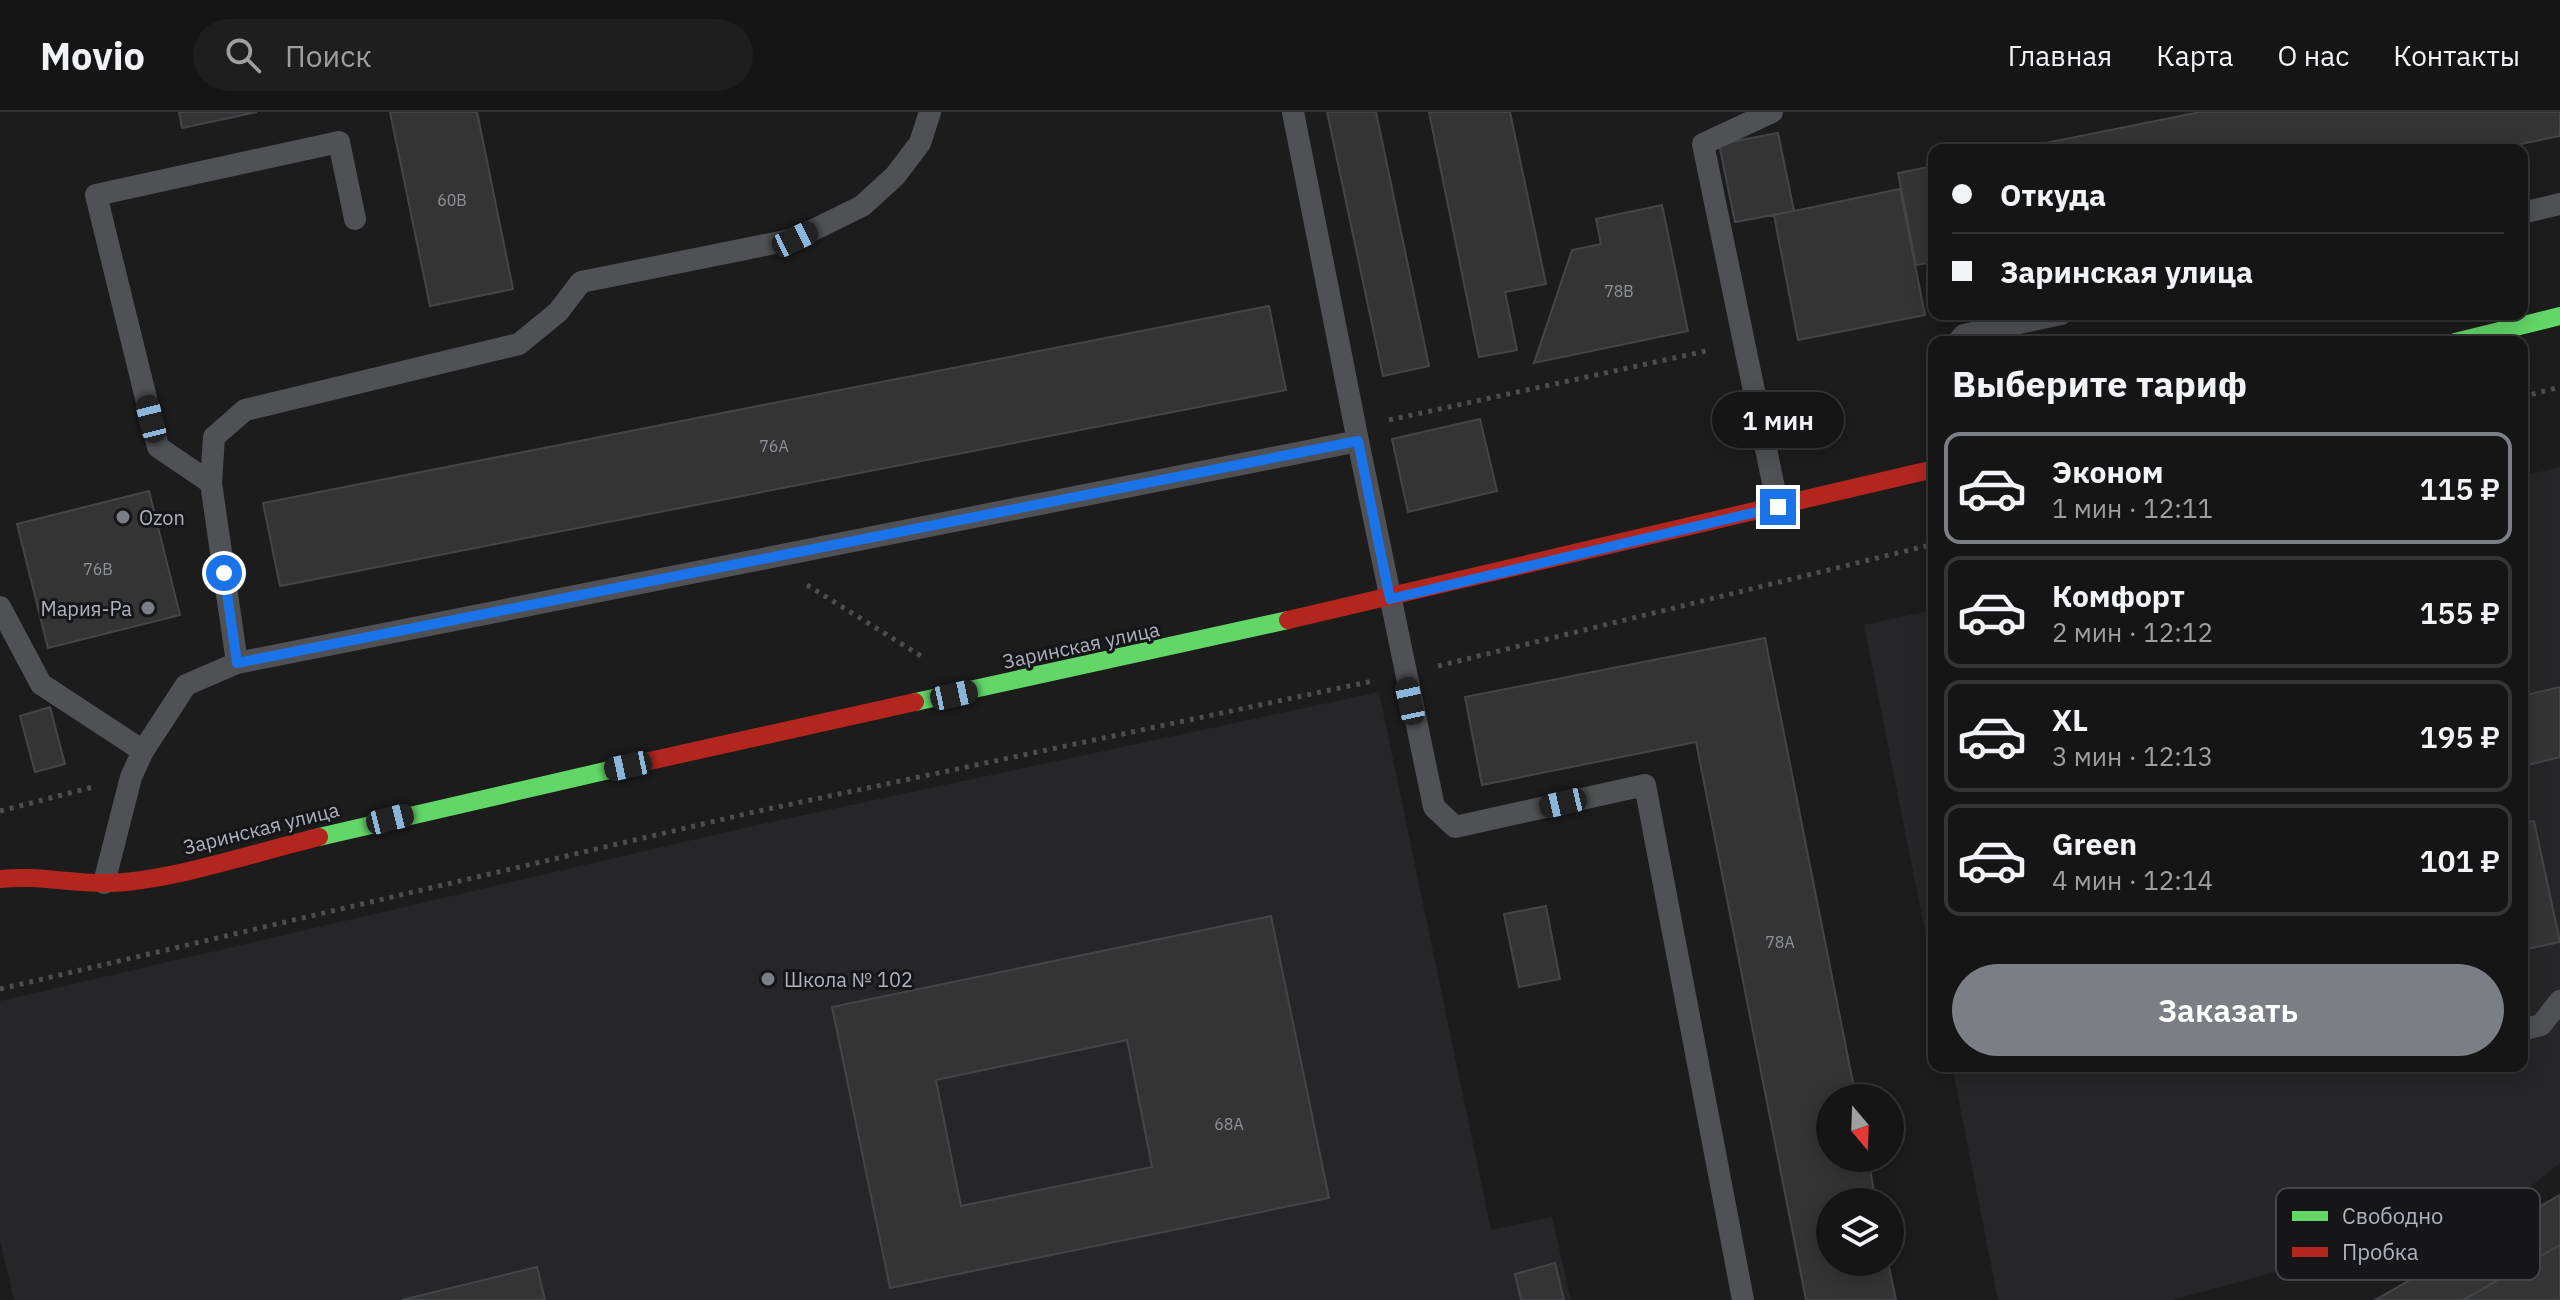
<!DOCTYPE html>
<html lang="ru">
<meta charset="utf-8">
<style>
body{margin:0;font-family:"IBM Plex Sans",sans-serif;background:#1e1e1e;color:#f1f3f6;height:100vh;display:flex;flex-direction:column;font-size:30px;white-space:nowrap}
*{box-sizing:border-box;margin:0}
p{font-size:26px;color:#9d9fa0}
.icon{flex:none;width:44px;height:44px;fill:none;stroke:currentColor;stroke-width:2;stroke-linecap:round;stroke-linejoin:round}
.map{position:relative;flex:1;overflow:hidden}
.side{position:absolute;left:1928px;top:224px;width:600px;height:736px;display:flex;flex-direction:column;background:#151515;border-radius:16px;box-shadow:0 4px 20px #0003,0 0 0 2px #343434}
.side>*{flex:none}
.guide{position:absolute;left:1928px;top:32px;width:600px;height:176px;border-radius:16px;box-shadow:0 4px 20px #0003,0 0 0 2px #343434;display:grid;align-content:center;height:176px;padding:0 24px;background:#151515}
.needle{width:52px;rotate:161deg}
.buttons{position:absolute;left:1816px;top:972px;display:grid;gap:16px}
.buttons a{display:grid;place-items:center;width:88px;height:88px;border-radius:50%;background:#151515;box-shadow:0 4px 20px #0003,0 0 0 2px #343434;font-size:40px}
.end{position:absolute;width:36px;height:36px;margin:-18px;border:10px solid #1a73e8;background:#fff;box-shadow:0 0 0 4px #fff}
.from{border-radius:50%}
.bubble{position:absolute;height:56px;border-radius:28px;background:#151515;box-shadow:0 4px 20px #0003,0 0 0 2px #343434;font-size:26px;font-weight:600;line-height:56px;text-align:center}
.car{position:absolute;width:24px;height:48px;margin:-24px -12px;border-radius:10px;box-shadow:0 0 6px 2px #0007;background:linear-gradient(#222 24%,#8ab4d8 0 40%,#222 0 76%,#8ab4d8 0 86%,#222 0)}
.guide b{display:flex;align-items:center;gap:28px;height:76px;font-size:30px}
.guide b+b{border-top:2px solid #343434}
.guide i{width:20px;height:20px;background:#f1f3f6}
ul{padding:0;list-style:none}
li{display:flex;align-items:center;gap:24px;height:112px;margin:0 16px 12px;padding:0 8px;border:4px solid #343434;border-radius:16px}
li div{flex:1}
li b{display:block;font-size:30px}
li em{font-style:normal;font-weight:600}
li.current{border-color:#7b7e84}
li>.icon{width:72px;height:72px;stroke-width:1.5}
h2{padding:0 24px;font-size:36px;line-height:96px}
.cta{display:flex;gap:16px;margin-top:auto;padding:16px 24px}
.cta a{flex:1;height:92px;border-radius:48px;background:#7b7e84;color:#fff;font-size:32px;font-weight:600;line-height:92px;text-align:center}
header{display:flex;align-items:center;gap:48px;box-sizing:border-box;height:112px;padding:0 40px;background:#151515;border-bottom:2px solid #343434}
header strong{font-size:38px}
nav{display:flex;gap:44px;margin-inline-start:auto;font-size:28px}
.search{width:560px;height:72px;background:#1e1e1e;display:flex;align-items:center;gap:20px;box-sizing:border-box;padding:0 28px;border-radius:44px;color:#9d9fa0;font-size:30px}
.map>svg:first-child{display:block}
.built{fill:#262628}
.building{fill:#343434;stroke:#444548;stroke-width:2;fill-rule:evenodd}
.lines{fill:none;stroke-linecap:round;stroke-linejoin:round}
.path{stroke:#4c4d50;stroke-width:5;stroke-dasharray:4 6;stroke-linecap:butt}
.lane{stroke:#505155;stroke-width:22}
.fast{stroke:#63d668;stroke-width:18}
.jam{stroke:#b3261e;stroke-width:18}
.route{stroke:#1a73e8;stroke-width:10}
.poi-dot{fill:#7b7e84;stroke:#161618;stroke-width:3}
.labels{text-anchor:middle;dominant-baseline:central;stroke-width:6;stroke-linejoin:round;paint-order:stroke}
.number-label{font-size:16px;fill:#90929a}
.poi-label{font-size:20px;fill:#aeb2bc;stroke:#161618;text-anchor:start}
.street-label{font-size:20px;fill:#aeb2bc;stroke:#161618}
.key{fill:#161618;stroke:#444549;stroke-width:2}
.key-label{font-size:22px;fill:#aeb2bc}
</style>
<header>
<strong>Movio</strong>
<div class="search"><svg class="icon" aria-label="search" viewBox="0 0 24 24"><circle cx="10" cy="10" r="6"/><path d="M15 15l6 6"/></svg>Поиск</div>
<nav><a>Главная</a><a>Карта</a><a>О нас</a><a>Контакты</a></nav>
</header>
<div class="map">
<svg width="2560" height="1188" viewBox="0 0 2560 1188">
<rect width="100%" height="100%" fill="#1c1c1c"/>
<path class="built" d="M2560,355v696l-61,49 -327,88h-174l-46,-234h570v-590z
M1934,498v367l-70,-352z
M1379,580l112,538 61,-13 19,83h-1557l-14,-60v-239l748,-174z"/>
<path class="building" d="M179,0h78l-75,16z
M390,0h87l36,177 -83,17z
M1327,0h49l53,254 -46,10z
M1429,0h81l36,172 -41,8 12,58 -38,7z
M2200,0h360v24l-69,14h-480z
M1778,21l16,78 -59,11 -16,-78z
M1934,54v96l-18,3 -18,-92z
M1900,77l25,126 -127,25 -24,-125z
M1662,93l26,126 -154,32 38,-113 29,-6 -5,-25z
M1269,194l17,84 -1006,196 -17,-83z
M1480,307l17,72 -89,21 -16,-73z
M149,379l31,124 -132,33 -31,-124z
M1765,526l91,460h-26v60h38l8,44h-46v60h58l8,38h-90l-110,-558 -214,43 -17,-88z
M2560,575v70l-32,8 -6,-23v-46z
M50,595l15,57 -30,8 -15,-56z
M2534,709l26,121 -38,8v-127z
M1546,794l14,73 -41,8 -15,-73z
M1271,804l58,282 -439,90 -58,-281zM1127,928l25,127 -191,39 -25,-126z
M2560,1083v50l-97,55h-88z
M2560,1133v55h-97z
M1555,1151l9,37h-43l-6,-26z
M537,1155l8,33h-143z"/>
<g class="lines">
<path class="path" d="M2522,285l38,-10
M1389,308l322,-70
M807,473l114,71
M1438,554l496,-122
M0,699l93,-24
M0,877l754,-177 619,-131"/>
<path class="lane" d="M1293,0l65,329
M1772,0l-69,32 75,363
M2522,101l38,-9
M1958,230l6,-7 97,-21
M211,371l-53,-36 -62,-252 243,-53 16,77
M0,495l41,77 102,67
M237,551l-26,-180 3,-46 31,-27 274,-66 39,-32 23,-30 214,-43 67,-33 33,-30 25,-33 10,-31
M104,771l27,-106 12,-26 43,-66 51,-22 1121,-222 76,366 21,20 190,-42 98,515
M2522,918l19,-5 19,-24"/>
<path class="fast" d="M2455,230l105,-26
M915,590l373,-82
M319,725l299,-69"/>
<path class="jam" d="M1288,508l646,-151
M618,656l297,-66
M0,767c35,-4 68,4 104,4 62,0 152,-31 215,-46"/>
</g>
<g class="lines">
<path class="route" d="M224,461l13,90 1121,-222 32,158 388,-92"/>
</g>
<g class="poi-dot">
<circle cx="123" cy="405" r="8"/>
<circle cx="148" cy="496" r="8"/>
<circle cx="768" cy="867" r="8"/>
</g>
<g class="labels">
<g class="number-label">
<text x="452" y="88">60В</text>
<text x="1619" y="179">78В</text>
<text x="774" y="334">76А</text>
<text x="98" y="457">76В</text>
<text x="1780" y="830">78А</text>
<text x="1229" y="1012">68А</text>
</g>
<g class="poi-label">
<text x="139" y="405">Ozon</text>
<text x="132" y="496" text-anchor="end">Мария-Ра</text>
<text x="784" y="867">Школа № 102</text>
</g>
<g class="street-label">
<text transform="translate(1081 533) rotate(-12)">Заринская улица</text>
<text transform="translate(261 716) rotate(-14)">Заринская улица</text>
</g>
</g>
<rect x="2276" y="1076" width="264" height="92" rx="12" class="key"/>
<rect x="2292" y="1099" width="36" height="10" fill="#63d668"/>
<rect x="2292" y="1135" width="36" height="10" fill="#b3261e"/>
<g class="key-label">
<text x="2342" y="1112">Свободно</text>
<text x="2342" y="1148">Пробка</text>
</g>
</svg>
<div class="buttons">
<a><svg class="needle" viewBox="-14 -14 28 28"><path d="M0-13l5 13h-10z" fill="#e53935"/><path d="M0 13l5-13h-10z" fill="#9d9fa0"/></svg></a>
<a><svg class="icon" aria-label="layers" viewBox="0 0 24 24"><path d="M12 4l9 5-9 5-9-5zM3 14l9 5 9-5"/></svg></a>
</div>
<i class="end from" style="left:224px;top:461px"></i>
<i class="end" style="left:1778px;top:395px"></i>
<div class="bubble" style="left:1712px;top:280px;width:132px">1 мин</div>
<i class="car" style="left:795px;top:127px;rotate:64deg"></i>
<i class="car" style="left:151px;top:307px;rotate:346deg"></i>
<i class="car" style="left:954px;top:583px;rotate:78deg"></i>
<i class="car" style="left:1410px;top:589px;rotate:348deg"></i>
<i class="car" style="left:628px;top:654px;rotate:258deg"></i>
<i class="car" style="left:1563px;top:691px;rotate:257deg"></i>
<i class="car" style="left:390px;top:707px;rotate:76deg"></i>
<div class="guide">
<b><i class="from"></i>Откуда</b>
<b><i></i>Заринская улица</b>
</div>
<section class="side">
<h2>Выберите тариф</h2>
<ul>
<li class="current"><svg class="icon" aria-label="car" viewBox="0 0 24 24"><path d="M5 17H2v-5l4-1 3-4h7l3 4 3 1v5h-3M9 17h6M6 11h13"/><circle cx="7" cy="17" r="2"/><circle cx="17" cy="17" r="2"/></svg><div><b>Эконом</b><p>1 мин · 12:11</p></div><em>115 ₽</em></li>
<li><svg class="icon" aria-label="car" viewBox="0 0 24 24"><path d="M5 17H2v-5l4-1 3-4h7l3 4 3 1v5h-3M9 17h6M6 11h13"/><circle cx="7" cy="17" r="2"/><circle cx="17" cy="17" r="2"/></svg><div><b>Комфорт</b><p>2 мин · 12:12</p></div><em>155 ₽</em></li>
<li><svg class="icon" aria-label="car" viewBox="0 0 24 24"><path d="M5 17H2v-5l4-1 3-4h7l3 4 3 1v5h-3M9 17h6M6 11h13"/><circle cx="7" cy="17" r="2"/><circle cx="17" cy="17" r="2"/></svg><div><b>XL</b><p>3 мин · 12:13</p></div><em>195 ₽</em></li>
<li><svg class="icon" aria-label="car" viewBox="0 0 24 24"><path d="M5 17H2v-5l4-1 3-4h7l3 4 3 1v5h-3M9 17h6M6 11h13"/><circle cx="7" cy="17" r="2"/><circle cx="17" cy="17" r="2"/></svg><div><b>Green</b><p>4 мин · 12:14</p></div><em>101 ₽</em></li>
</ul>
<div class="cta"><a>Заказать</a></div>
</section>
</div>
